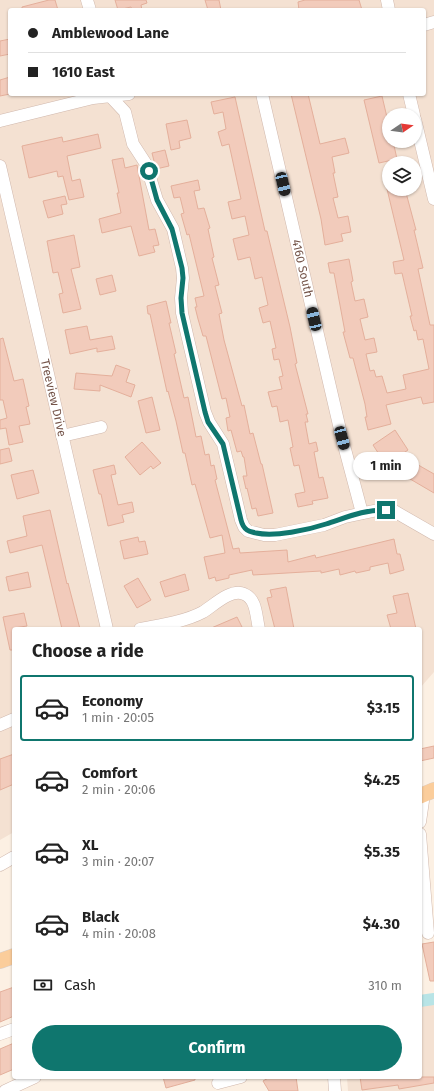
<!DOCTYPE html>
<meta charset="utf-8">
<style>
body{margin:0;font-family:"Fira Sans",sans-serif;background:#f2f2f2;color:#222;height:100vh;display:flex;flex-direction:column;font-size:15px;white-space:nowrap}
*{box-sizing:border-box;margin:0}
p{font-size:13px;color:#767676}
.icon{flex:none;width:22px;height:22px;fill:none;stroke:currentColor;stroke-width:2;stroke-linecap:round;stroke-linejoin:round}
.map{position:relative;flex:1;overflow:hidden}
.drawer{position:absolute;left:12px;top:627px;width:410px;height:452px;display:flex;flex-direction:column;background:#fff;border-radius:4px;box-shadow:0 1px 3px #0004}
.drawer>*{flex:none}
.banner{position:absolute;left:8px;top:8px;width:418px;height:88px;border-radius:4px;box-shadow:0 1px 3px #0004;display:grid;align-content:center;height:88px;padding:0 20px;background:#fff}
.needle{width:26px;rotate:77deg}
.buttons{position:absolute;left:382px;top:108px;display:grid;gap:8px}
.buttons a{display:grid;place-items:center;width:40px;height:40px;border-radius:50%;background:#fff;box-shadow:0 1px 3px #0004;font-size:20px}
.end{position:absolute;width:18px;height:18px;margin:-9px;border:5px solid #0f766e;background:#fff;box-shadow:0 0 0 2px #fff}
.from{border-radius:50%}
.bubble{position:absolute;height:28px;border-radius:14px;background:#fff;box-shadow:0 1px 3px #0004;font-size:13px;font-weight:700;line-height:28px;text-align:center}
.car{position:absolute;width:12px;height:24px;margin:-12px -6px;border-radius:5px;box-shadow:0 0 3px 1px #0007;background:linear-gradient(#222 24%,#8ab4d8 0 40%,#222 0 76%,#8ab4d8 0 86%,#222 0)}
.banner b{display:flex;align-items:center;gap:14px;height:38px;font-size:15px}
.banner b+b{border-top:1px solid #e0e0e0}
.banner i{width:10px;height:10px;background:#222}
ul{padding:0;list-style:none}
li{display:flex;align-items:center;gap:12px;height:66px;margin:0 8px 6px;padding:0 12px;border:2px solid transparent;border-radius:4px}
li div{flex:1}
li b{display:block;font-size:15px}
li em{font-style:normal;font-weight:700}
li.selected{border-color:#0f766e}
li>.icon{width:36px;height:36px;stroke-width:1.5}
h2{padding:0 20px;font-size:18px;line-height:48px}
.pay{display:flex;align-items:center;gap:10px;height:44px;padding:0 20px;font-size:15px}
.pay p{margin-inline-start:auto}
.cta{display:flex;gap:8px;margin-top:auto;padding:8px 20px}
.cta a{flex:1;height:46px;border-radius:24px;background:#0f766e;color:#fff;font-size:16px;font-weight:700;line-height:46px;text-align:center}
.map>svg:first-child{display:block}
.residential{fill:#f4e1d2;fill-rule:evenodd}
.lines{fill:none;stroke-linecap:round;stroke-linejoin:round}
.canal{stroke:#b8e4e6;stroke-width:12}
.building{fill:#f2cbbb;stroke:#e4af9b}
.minor-casing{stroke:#d0b8ad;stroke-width:13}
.major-casing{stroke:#d8cfcc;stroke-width:16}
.minor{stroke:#fff;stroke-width:12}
.major{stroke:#fbcd9b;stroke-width:15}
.route{stroke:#0f766e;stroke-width:5}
.labels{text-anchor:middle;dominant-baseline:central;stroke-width:3;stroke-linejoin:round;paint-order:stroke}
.street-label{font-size:12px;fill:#745449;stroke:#fff4e9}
</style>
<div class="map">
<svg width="434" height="1091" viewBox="0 0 434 1091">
<rect width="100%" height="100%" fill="#fcf0e3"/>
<path class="residential" d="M0,0h434v672l-14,16v-59h-406v203l-14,8zM10,10h414v84h-414zM389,115h26v26h-26zM389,163h26v26h-26z
M434,999v92h-86l-1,-14h73v-75z"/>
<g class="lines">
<path class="canal" d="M420,1001l14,-2"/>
</g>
<path class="building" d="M49,0h6l3,10h-36v-3z
M115,0h31l1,3 -6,2 1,5h-10l-1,-3 -13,3z
M205,0h14l2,10h-13z
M305,0h54l3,10h-63l-1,-8z
M10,39v15l-10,2v-15z
M10,77v17l-10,2v-16z
M291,94h17l12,50 25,-6 4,15 -17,4 3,16h-2l5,24 -5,1 5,20 10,-2 3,16 -10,2 2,7 -18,4 -4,-26z
M382,96l7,30v15h4l4,18 -18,4 -15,-63z
M235,97l30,134h2l23,96 7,36 -2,1 13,50h-2l2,8h-3l4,22 7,-2 2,9 -4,1 5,26 4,-1 5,21 -16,3 1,3 -15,3 -3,-13 10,-2 -6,-27 -5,1 -4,-18 3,-1 -5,-27 -8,2 -3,-16 -5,1 -4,-15 14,-3 -3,-12 4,-1 -4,-17 -5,1 -2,-11 4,-1 -6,-27 -7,2 -4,-15 9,-3 -6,-28 -7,2 -5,-22 -12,3 -5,-21 16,-4 -4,-19 -13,3 -4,-17 13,-3 -12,-55 -7,2 -4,-14 8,-3 -3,-17 -9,2 -3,-12z
M187,120l4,18 -12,3 1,7 -9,2 -5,-26z
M98,134l3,14 -34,8 5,25 8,-2 4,18 -15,3 -6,-24 -5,1 -1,-6 -28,7 -7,-32 40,-9 1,5z
M165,150l4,16 -13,3 -4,-16z
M123,158l2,10 12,-3 12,65 6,-1 4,16 -6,1 2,6 -16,4 -8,-30 -29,7 -3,-14 22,-6 -4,-20h2l-7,-33z
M198,180l2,10 -6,1 4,18 6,-1 6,20 -2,1 6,28 -2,1 7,27 -4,1 7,27 -3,1 5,26 18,66 2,-1 6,29 3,-1 8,31h1l11,49 -15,3 -2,-8 -4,1 -5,-21 -1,1 -3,-13h4l-3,-19h-1l-2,-6 -4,1 -6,-22 -3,1 -2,-13 4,-1 -4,-19 -4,1 -16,-63h-3l-5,-17 -3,-12h2l-2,-9 9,-2 -15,-62 -2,1 -6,-21 3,-1 -4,-16 -6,1 -3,-12z
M387,189h18l11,41h-2l9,38 -5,1 12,56h4v77l-11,2 -2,-7 -35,8 5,19 -23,6 -3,-13h2l-2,-13 -12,-46h-3l-7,-26h2l-11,-59h-4l-2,-10 21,-4 4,22 -2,1 4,19 9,-2 4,18 -8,2 5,21 9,-2 3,14 -11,2 4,17 4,-1 2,7 6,-1 5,17 19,-4 -3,-14 26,-6 -6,-30 -5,1 -2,-10 -2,1 -4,-15h2l-10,-43 -7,1 -2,-12 11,-2z
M65,196l2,8 -6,1 2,9 -15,4 -5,-17z
M74,235l6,32 -9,2 10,40 -18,4 -4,-19 4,-1 -5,-21 -5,1 -6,-32z
M112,275l4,16 -16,4 -4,-16z
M166,301l5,22h-2l7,30 -2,1 10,44 4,-1 8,40 5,-1 4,19 4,-1 2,12 3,-1 3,14 -2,1 18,69 6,-1 1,5 47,-3 1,12 27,-7 1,3 78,-19 3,15h3l4,16 -14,4 -2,-11 -18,4v3l-14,3 -1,-2 -15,4 -1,-6 -18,4v-2l-68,4 -1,-5 -23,5v3l-13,3 -1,-4 -6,2 -5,-22 21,-4 -3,-18 -12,3 -15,-54 -3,1 -7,-32h-2l-7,-32 -8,-30 -1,1 -17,-78h-2l-1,-8z
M87,326l3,14 22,-4 3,13 -18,3v-4l-27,6 -5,-24z
M3,338l11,43 9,-2 6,27 -3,1 4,17 -11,2 4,16 -14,3 -3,-17 -6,1v-9l7,-2 -4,-18h-3v-61z
M116,365l14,5 -4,12 9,3 -4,12 -31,-12v6l-26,-2 2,-16 36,3z
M152,397l8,33 -14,3 -8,-32z
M395,430l13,20 -22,15 -13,-20z
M142,442l19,21 -8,6 -2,-3 -11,9 -15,-18z
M9,448l3,13 -12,3v-14z
M413,462l21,12v19l-29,-17z
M114,465l2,9 -5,1 7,30 14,-3 2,10 -12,3 2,7 -16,4 -7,-32h-2l-6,-24z
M33,470l6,23 -22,6 -6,-24z
M50,510l17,74 1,-1 12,46h-18l-20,-84 -32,8 -3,-12 20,-5 -4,-20z
M138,537l1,5 6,-1 3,13 -24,5 -4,-18z
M28,572l3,15 -22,4 -3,-14z
M185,574l4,16 -24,7 -5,-15z
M138,578l13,22 -14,8 -13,-22z
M286,587l8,42h-19l-8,-31 5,-1 -2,-7z
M408,593l8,36h-25l-4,-14 10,-2 -4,-17z
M24,613l3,13 -13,2v22h-4l-7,-33z
M237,617l6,12h-34z
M434,746v12l-14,3v-12z
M14,754v30l-14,6v-31z
M434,942v39h-4l-8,-37z
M14,987v29l-14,6v-30z
M14,1043v26l-14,6v-26z
M163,1077h32v3l-29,8z
M270,1077h26l2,14h-29l-6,-10z
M360,1077h74v6l-35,6 -1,-4 -36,5z"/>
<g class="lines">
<g class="minor-casing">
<g id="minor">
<path d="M87,0l3,10"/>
<path d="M387,0l2,10"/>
<path d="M424,25l10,-3"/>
<path d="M109,94l1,2 15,16 8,32 13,20 11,36 16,29 9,39 1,10 -2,20 1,15 23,99 4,10 14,22 18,76 3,7 4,4 16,4h11l49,-10 21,-8 33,-7 16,1 40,23"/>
<path id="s1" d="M262,94l80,344 20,75"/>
<path d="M409,94l5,21"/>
<path d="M415,119l19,80"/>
<path d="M0,121l93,-23 36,-4"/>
<path id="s2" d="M0,166l107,463"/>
<path d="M62,436l39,-9"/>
<path d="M140,629c20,-4 44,-7 63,-17 10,-6 28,-24 41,-18 13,5 12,23 15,35"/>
<path d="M0,725l14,-6"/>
<path d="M420,822l4,-28"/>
<path d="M420,834l8,99"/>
<path d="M0,865l14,-8"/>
<path d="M0,1034l14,-5"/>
<path d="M334,1077l1,14"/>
<path d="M218,1083l23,-6"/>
<path d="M5,1091l30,-14"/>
</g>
</g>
<g class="major-casing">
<path id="major" d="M420,796l14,-6
M0,961l14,-5"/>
</g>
<use href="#minor" class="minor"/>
<use href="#major" class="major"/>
</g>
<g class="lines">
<path class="route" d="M149,171l8,29 15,29 10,39 1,10 -2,20 1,15 23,99 3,10 15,22 18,76c1,4 3,8 6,10 3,2 6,2 9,3 19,4 52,-3 70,-9 19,-6 39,-15 60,-14"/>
</g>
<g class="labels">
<g class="street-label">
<text stroke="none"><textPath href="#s1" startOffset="179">4160 South</textPath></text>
<text stroke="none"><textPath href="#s2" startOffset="238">Treeview Drive</textPath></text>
</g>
</g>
</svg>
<div class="buttons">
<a><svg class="needle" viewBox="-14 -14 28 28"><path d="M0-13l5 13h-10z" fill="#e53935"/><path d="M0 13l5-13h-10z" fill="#767676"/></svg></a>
<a><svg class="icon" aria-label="layers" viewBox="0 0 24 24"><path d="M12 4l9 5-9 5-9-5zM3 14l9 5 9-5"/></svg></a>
</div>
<i class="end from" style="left:149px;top:171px"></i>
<i class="end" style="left:386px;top:510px"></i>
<div class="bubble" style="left:353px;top:452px;width:66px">1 min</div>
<i class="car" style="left:283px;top:184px;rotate:167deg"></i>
<i class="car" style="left:314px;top:319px;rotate:347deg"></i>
<i class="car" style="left:342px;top:438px;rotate:165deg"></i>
<div class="banner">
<b><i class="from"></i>Amblewood Lane</b>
<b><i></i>1610 East</b>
</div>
<section class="drawer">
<h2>Choose a ride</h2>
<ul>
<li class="selected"><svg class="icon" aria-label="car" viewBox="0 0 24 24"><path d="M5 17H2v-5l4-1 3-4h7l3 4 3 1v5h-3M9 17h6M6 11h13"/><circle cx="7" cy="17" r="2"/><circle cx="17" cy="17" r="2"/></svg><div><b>Economy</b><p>1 min · 20:05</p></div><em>$3.15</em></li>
<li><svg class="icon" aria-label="car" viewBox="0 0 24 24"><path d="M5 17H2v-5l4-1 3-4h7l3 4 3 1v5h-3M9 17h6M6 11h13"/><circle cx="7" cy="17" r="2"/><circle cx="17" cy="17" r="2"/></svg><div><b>Comfort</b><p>2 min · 20:06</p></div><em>$4.25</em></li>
<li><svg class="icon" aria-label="car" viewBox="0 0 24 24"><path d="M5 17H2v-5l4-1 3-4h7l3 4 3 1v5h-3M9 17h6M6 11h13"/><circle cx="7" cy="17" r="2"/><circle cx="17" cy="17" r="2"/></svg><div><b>XL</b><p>3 min · 20:07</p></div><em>$5.35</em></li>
<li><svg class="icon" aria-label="car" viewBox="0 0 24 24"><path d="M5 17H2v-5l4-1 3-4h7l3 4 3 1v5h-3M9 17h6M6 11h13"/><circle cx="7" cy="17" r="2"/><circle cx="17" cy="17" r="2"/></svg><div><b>Black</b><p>4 min · 20:08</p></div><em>$4.30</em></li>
</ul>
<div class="pay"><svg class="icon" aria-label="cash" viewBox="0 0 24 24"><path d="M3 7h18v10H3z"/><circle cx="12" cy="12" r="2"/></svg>Cash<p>310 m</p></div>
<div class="cta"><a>Confirm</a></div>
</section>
</div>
